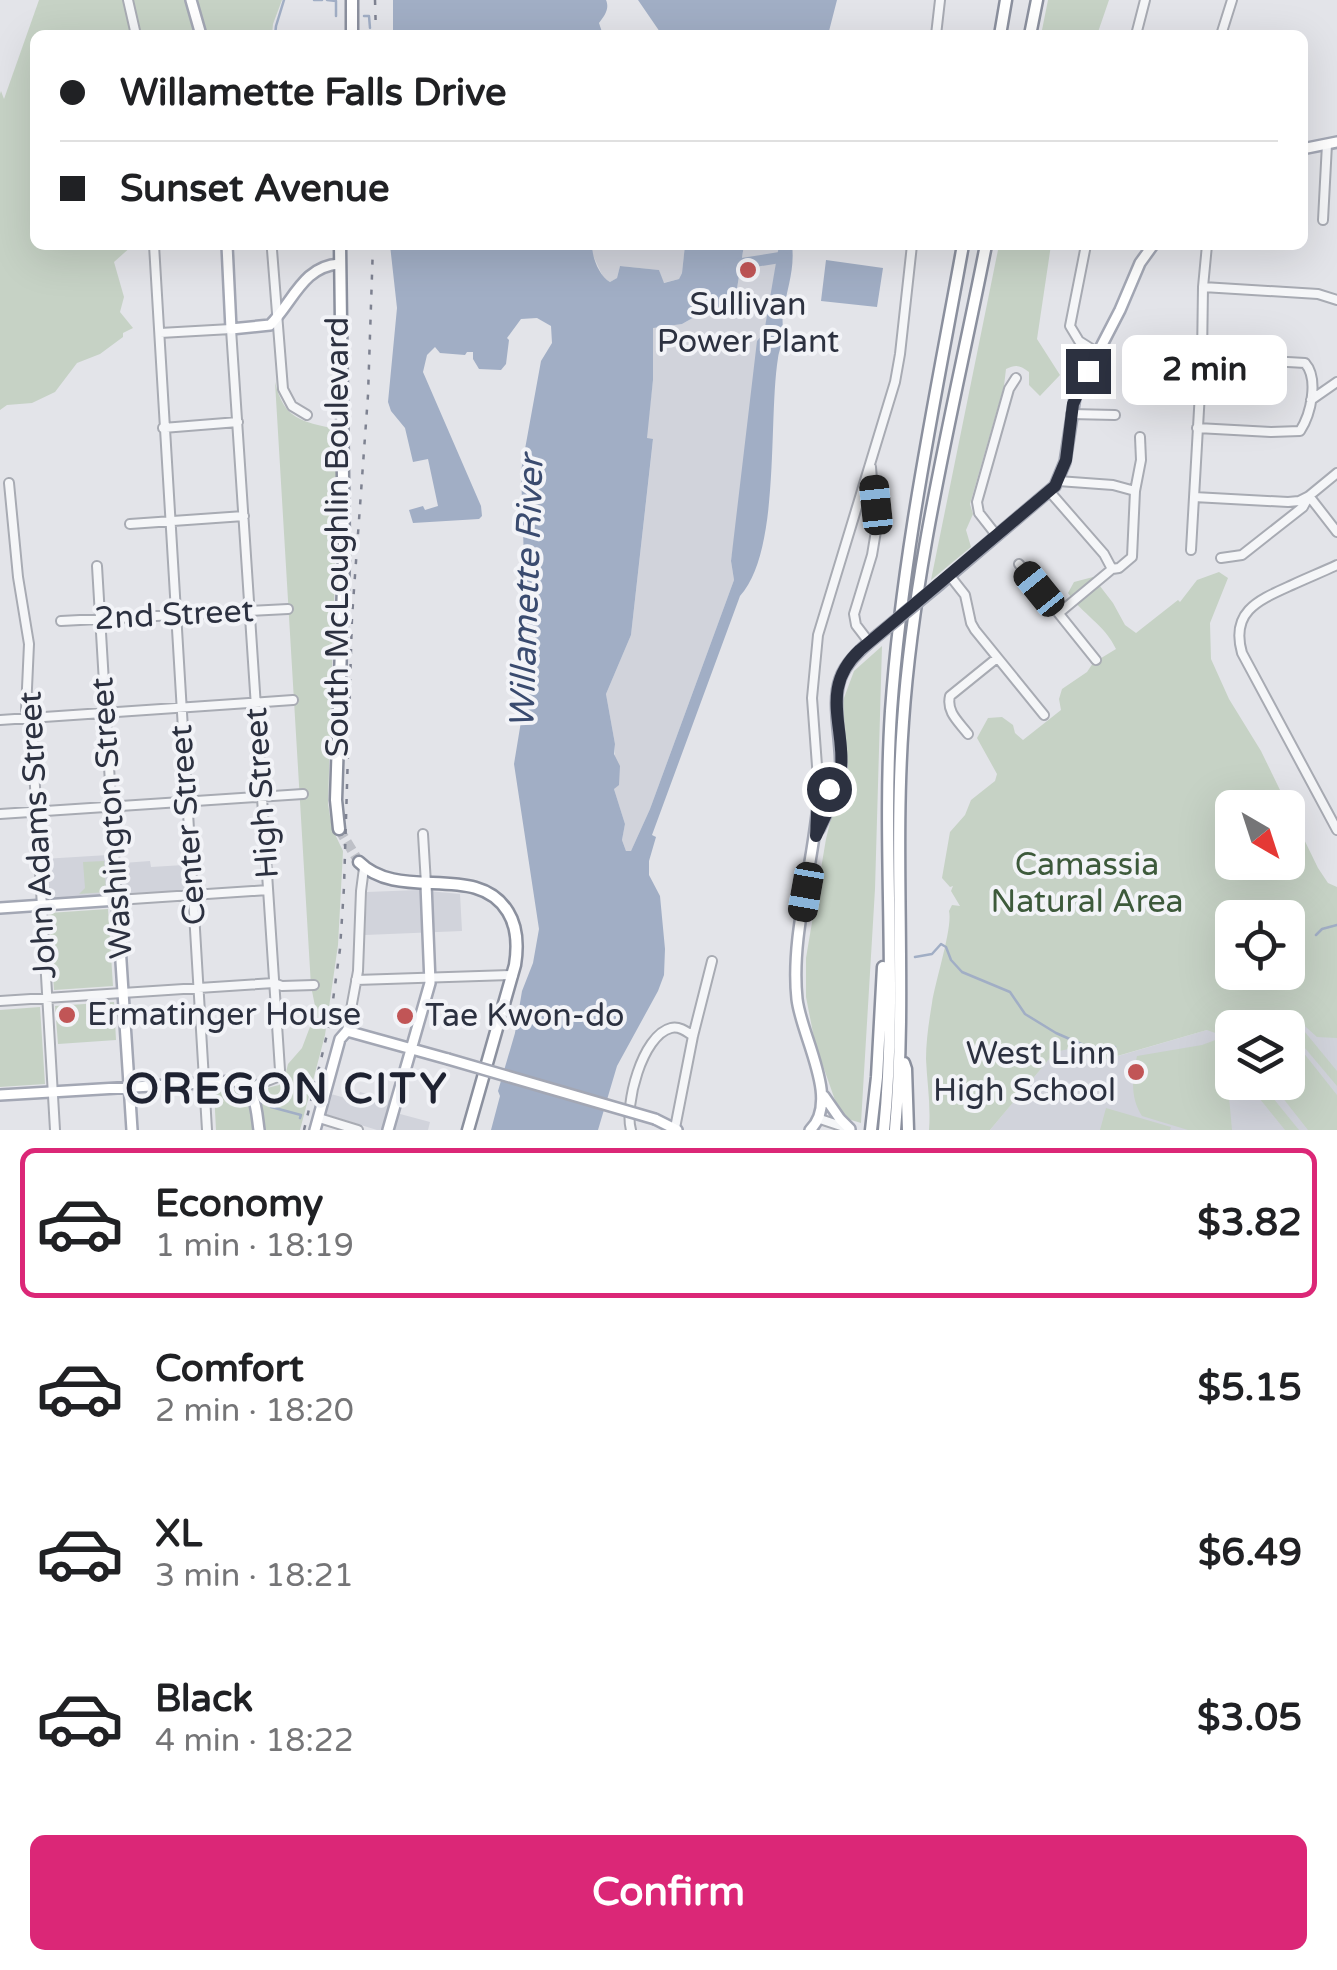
<!DOCTYPE html>
<meta charset="utf-8">
<style>
body{margin:0;font-family:"Varela Round",sans-serif;background:#f2f2f2;color:#202124;height:100vh;display:flex;flex-direction:column;font-size:38px;white-space:nowrap}
*{box-sizing:border-box;margin:0}
p{font-size:32px;color:#757577}
.icon{flex:none;width:55px;height:55px;fill:none;stroke:currentColor;stroke-width:2;stroke-linecap:round;stroke-linejoin:round}
.map{position:relative;height:1130px;overflow:hidden}
.details{display:flex;flex-direction:column;background:#fff;flex:1}
.details>*{flex:none}
.top-card{position:absolute;left:30px;top:30px;width:1278px;height:220px;border-radius:15px;box-shadow:0 10px 40px #0002;display:grid;align-content:center;height:220px;padding:0 30px;background:#fff}
.needle{width:65px;rotate:141deg}
.controls{position:absolute;left:1215px;top:790px;display:grid;gap:20px}
.controls a{display:grid;place-items:center;width:90px;height:90px;border-radius:15px;background:#fff;box-shadow:0 10px 40px #0002;font-size:50px}
.end{position:absolute;width:45px;height:45px;margin:-22px;border:12px solid #2c3140;background:#fff;box-shadow:0 0 0 5px #fff}
.from{border-radius:50%}
.bubble{position:absolute;height:70px;border-radius:15px;background:#fff;box-shadow:0 10px 40px #0002;font-size:32px;font-weight:700;line-height:70px;text-align:center}
.car{position:absolute;width:30px;height:60px;margin:-30px -15px;border-radius:12px;box-shadow:0 0 8px 2px #0007;background:linear-gradient(#222 24%,#8ab4d8 0 40%,#222 0 76%,#8ab4d8 0 86%,#222 0)}
.top-card b{display:flex;align-items:center;gap:35px;height:95px;font-size:38px}
.top-card b+b{border-top:2px solid #e0e0e0}
.top-card i{width:25px;height:25px;background:#202124}
ul{padding:18px 0 0;list-style:none}
li{display:flex;align-items:center;gap:30px;height:150px;margin:0 20px 15px;padding:0 10px;border:5px solid transparent;border-radius:15px}
li div{flex:1}
li b{display:block;font-size:38px}
li em{font-style:normal;font-weight:700}
li.active{border-color:#db2777}
li>.icon{width:90px;height:90px;stroke-width:1.5}
.cta{display:flex;gap:20px;margin-top:auto;padding:20px 30px}
.cta a{flex:1;height:115px;border-radius:15px;background:#db2777;color:#fff;font-size:40px;font-weight:700;line-height:115px;text-align:center}
.map>svg:first-child{display:block}
.built{fill:#d1d3db;fill-rule:evenodd}
.green{fill:#c6d2c5;fill-rule:evenodd}
.water{fill:#a1aec5}
.lines{fill:none;stroke-linecap:round;stroke-linejoin:round}
.stream{stroke:#a1aec5;stroke-width:2.5}
.river{stroke:#a1aec5;stroke-width:11}
.highway-tunnel{stroke:#bec0c7;stroke-width:10;stroke-dasharray:10 5;stroke-linecap:butt}
.minor-casing{stroke:#a8abb3;stroke-width:12}
.major-casing{stroke:#a3a7b4;stroke-width:14}
.highway-casing{stroke:#8b909e;stroke-width:15}
.minor{stroke:#f5f6f8;stroke-width:8}
.major{stroke:#fff;stroke-width:9}
.highway{stroke:#fff;stroke-width:10}
.rail{stroke:#7e8291;stroke-width:2.5;stroke-dasharray:5 10;stroke-linecap:butt}
.major-bridge-casing{stroke:#a3a7b4;stroke-width:14;stroke-linecap:butt}
.major-bridge{stroke:#fff;stroke-width:9}
.route{stroke:#2c3140;stroke-width:12}
.poi-dot{fill:#c15556;stroke:#f2f3f7;stroke-width:4}
.labels{text-anchor:middle;dominant-baseline:central;stroke-width:8;stroke-linejoin:round;paint-order:stroke}
.poi-label{font-size:32px;fill:#2c3140;stroke:#f2f3f7;text-anchor:start}
.street-label{font-size:32px;fill:#2c3140;stroke:#f2f3f7}
.park-label{font-size:32px;fill:#3d5a3b;stroke:#f2f3f7}
.water-label{font-size:35px;font-style:italic;fill:#3a4b6f;stroke:#f2f3f7}
.district-label{font-size:42px;font-weight:bold;letter-spacing:2.5px;fill:#1e2231;stroke:#f2f3f7}
</style>
<div class="map">
<svg width="1337" height="1130" viewBox="0 0 1337 1130">
<rect width="100%" height="100%" fill="#e3e4e9"/>
<path class="built" d="M592,245h93l-3,28 -3,6 -16,4 -4,-13 -39,-4 -3,12 -7,4 -6,-3 -12,-26z
M744,245h35l-48,316 3,19 -84,229 -19,42h-5l-4,-11 3,-16 -11,-35 1,-45 -9,-50 25,-59 22,-195 -7,-1 7,-59 -1,-53 30,-3 16,-9 37,-14z
M108,855l1,9 41,-3 1,6 33,-2 2,25 -140,9 -3,-40z
M418,890l42,4 2,37 -97,4 2,-43z
M1232,1006l105,21v103h-347l79,-95 13,11 14,6 5,9 106,-31zM1232,1028h56v54h-56z
M360,1092l31,9 -2,10 41,11 -2,8h-51l-52,-16 6,-20 25,7z"/>
<path class="green" d="M39,0h243l-9,24 -1,11h-237v210h98l-19,17 10,35 -4,15 13,16 -10,5v4l-23,17 -23,9 -22,29 -23,11 -25,2 -7,5v-316l1,-3 3,8z
M1048,0h61l-12,35h-56z
M999,245h52l-14,94 23,36 -20,21 -11,-11v-13c-9,-7 -13,-8 -23,-3l-2,17 -34,118 3,10 -7,16 5,17 -40,33z
M275,382c9,38 27,39 60,47l2,75 -9,300 4,24 11,23 -5,94 -13,90 -25,95h-35l-5,-32 7,-10 12,-3 5,-5 4,-16 14,-16 14,-37 -5,-25z
M1219,572l9,6 -18,45 1,36 18,40 32,52 57,117 10,15 9,4v151l-20,-1 -21,-19h-10l14,8 37,45v15l-49,-58h-56v11l-25,-9 -107,31 -4,-9 -14,-6 -27,6 -65,78h-61c2,-25 -2,-47 -3,-71 0,-18 3,-38 6,-56 3,-21 21,-76 17,-92l3,-6 8,1 -9,-15 2,-5 -3,1 -8,-9 8,-46 15,-17 6,-15 24,-19 2,-7 -20,-36 11,-20 14,-1 11,8 2,8 8,7 38,-30 -2,-11 3,-10 25,-17 6,-9 23,-14c-11,-24 -34,-35 -48,-56l6,-11 19,-5 20,26 12,22 11,8 42,-33 2,2 17,-22zM1232,808h56v54h-56zM1232,918h56v54h-56z
M882,646l-7,243 -14,234 -13,-4 -12,-16 -21,-60 -9,-46v-39l20,-119 5,-21 17,-46 -7,-66 13,-35z
M104,861l2,31 -27,2 6,-6 -2,-26z
M108,909l5,77 -59,4 -5,-77z
M114,1002l2,38 -58,4 -3,-38z
M40,1007l5,77 -45,3v-77z
M1291,1037l46,58v35h-29l-37,-47 17,-1v-42z
M1218,1039c9,10 6,14 5,22 0,8 5,12 7,19l-2,6 4,44h-44l-46,-14c-12,-19 -10,-38 -5,-60l65,-11z
M1247,1083h14l38,47h-14z
M233,1089c19,9 18,23 20,41h-37l-2,-39z
M1106,1108l65,19 -1,3h-70z"/>
<path class="water" d="M393,0h213c4,9 -2,16 -7,23l4,12h-210z
M638,0h199l-9,35h-166z
M390,245h202c0,12 7,31 18,37l7,-4 3,-12 39,4 5,13 15,-4 3,-6 3,-28h59l-9,56 -37,14 -16,9 -29,4v52l-6,58 6,1 -22,196 -25,59 9,50 -1,10 6,12 -1,19 -5,4 11,35 -3,16 4,11h5l19,-42 84,-229 -3,-19 26,-220 7,-8 15,-88h13c3,24 -5,44 -9,68 -1,7 0,15 0,23 0,7 -4,14 -5,22 -10,62 3,193 -38,238l-88,239 4,2 -7,24v14l11,21 5,53 -1,26 -6,16 -41,75 -19,64h-107l9,-34 -2,-5 17,-58 7,-42 11,-28 6,-34 -25,-165 14,-85 -7,-208 20,-110 11,-18 -1,-17 -14,-8 -16,1 -14,19 2,2 -3,24 -5,6 -22,-1 -6,-10v-7h-6l-2,3 -25,-2 -5,-6 -8,8 -4,17 58,134 1,10 -3,3 -66,4 -4,-13 14,-4 2,4 13,-4 -10,-47 -15,3 -8,-34 -14,-17 -3,-9 9,-94z
M826,260l57,8 -6,39 -56,-6z"/>
<g class="lines">
<path class="stream" d="M314,0h8
M327,0l9,1v15
M364,16h5l1,12
M275,35l1,-9 8,-26
M1316,935l6,-6 15,-4
M915,957l17,-3 9,-10 5,3 5,13 11,12 48,20 15,22 31,19 32,14h27
M266,1094l6,2
M273,1102l-2,5 30,8 -1,3"/>
<path class="river" d="M729,269l10,-5 44,-7"/>
<path class="highway-tunnel" d="M339,829l20,33"/>
<g class="minor-casing">
<path id="minor" d="M128,0l8,35
M936,35l4,-35
M1136,35l9,-35
M1221,35l11,-35
M1323,220l4,-76
M154,245l53,885
M1086,245l-16,81 9,15 19,12
M272,250l11,139 9,17 15,9
M1203,287l115,7 19,6
M160,333l71,-4 49,741 -5,8 -26,10
M1311,400l26,-18
M1071,414l44,1
M163,428l75,-6
M1197,428l74,4 29,-1c11,-17 19,-52 5,-68l-103,-6
M1058,481l55,4 22,6
M9,483l9,94 11,67 -3,66 5,8 24,412
M1050,492l54,62 8,15
M1309,496l28,36
M1194,497l94,5 11,-1 10,-5
M130,524l114,-8
M997,536l-18,-23 -2,-11 32,-113 7,-11
M1191,550l11,-193 1,-70 4,-42
M1221,558l21,-3 61,-48 6,-11 28,-23
M1019,564l77,96
M1337,565c-15,7 -30,13 -45,20 -33,15 -62,26 -50,68l95,177
M97,566l20,334 151,-10
M950,576l15,19 6,28 4,7 69,85
M1059,613l53,-44 7,-1 13,-11 3,-66 6,-31 -1,-23
M61,621l227,-12
M869,642l-13,-17 -2,-11 18,-59 4,-24 -5,-64
M0,720l293,-20
M968,734c-9,-12 -22,-22 -18,-38l47,-38
M819,793l-7,-95 6,-63 77,-253 5,-28 12,-109
M0,814l303,-20
M423,834l3,50
M356,980l157,-5
M0,1001l274,-18 8,3 32,-1
M347,1031l11,-60 3,-80 3,-23
M319,1118l39,12
M820,1119l30,10
M675,1128l18,-92 19,-75
M631,1130c-7,-24 11,-95 40,-102 9,-2 16,4 22,8"/>
</g>
<g class="major-casing">
<path id="major" d="M191,0l10,35
M1302,149l35,-7
M227,245l4,84 39,-4c23,-23 33,-59 69,-61
M940,584l115,-98 10,-24 10,-65 45,-87 20,-47 13,-18
M819,829c8,-17 17,-34 21,-52 2,-13 0,-26 -1,-39 -6,-55 -4,-68 39,-103
M0,908l117,-8 15,230
M0,1095l235,-14c22,8 21,28 24,49
M824,1096l16,23 10,10
M655,1119l22,11
M315,1130l25,-91 7,-8 101,28
M388,1130l42,-147 -4,-99
M810,1130c31,-29 -9,-94 -13,-131 -7,-65 18,-138 22,-206l10,-4 11,-17"/>
</g>
<g class="highway-casing">
<path id="highway" d="M352,0v35
M1000,35l6,-35
M1030,35l7,-35
M339,829l-3,-29 8,-244 -4,-311
M359,862c41,41 118,-1 149,50 10,16 10,34 7,53l-47,165
M904,1063l2,6 2,61
M871,1130l6,-53 6,-110
M884,1130c14,-139 -2,-279 7,-419 11,-156 44,-311 72,-466
M895,1130c12,-136 -2,-272 8,-408 11,-161 52,-319 83,-477"/>
</g>
<use href="#minor" class="minor"/>
<use href="#major" class="major"/>
<use href="#highway" class="highway"/>
<path class="rail" d="M375,0l1,35
M304,1130l26,-108 10,-73 4,-62 8,-270 16,-222 5,-150"/>
<g class="major-bridge-casing">
<path id="major-bridge" d="M878,635l62,-51
M448,1059l207,60"/>
</g>
<use href="#major-bridge" class="major-bridge"/>
</g>
<g class="lines">
<path class="route" d="M829,789l-11,4 -2,43c8,-19 20,-39 24,-59 8,-48 -23,-87 20,-127l195,-164 11,-26 7,-56 15,-33"/>
</g>
<g class="poi-dot">
<circle cx="748" cy="270" r="10"/>
<circle cx="67" cy="1015" r="10"/>
<circle cx="405" cy="1016" r="10"/>
<circle cx="1136" cy="1072" r="10"/>
</g>
<g class="labels">
<g class="poi-label">
<text x="748" y="305" text-anchor="middle">Sullivan<tspan x="748" dy="37">Power Plant</tspan></text>
<text x="87" y="1015">Ermatinger House</text>
<text x="425" y="1016">Tae Kwon-do</text>
<text x="1116" y="1054" text-anchor="end">West Linn<tspan x="1116" dy="37">High School</tspan></text>
</g>
<g class="street-label">
<text transform="translate(338 537) rotate(-90)">South McLoughlin Boulevard</text>
<text transform="translate(174 615) rotate(-3)">2nd Street</text>
<text transform="translate(262 793) rotate(-94)">High Street</text>
<text transform="translate(112 818) rotate(-94)">Washington Street</text>
<text transform="translate(188 825) rotate(-94)">Center Street</text>
<text transform="translate(38 835) rotate(-93)">John Adams Street</text>
</g>
<g class="park-label">
<text x="1087" y="865">Camassia<tspan x="1087" dy="37">Natural Area</tspan></text>
</g>
<g class="water-label">
<text transform="translate(527 592) rotate(-88)">Willamette River</text>
</g>
<g class="district-label">
<text x="287" y="1089">OREGON CITY</text>
</g>
</g>
</svg>
<div class="controls">
<a><svg class="needle" viewBox="-14 -14 28 28"><path d="M0-13l5 13h-10z" fill="#e53935"/><path d="M0 13l5-13h-10z" fill="#757577"/></svg></a>
<a><svg class="icon" aria-label="locate" viewBox="0 0 24 24"><circle cx="12" cy="12" r="6"/><path d="M12 2v4M12 18v4M2 12h4M18 12h4"/></svg></a>
<a><svg class="icon" aria-label="layers" viewBox="0 0 24 24"><path d="M12 4l9 5-9 5-9-5zM3 14l9 5 9-5"/></svg></a>
</div>
<i class="end from" style="left:829px;top:789px"></i>
<i class="end" style="left:1088px;top:371px"></i>
<div class="bubble" style="left:1122px;top:335px;width:165px">2 min</div>
<i class="car" style="left:876px;top:505px;rotate:354deg"></i>
<i class="car" style="left:1039px;top:589px;rotate:321deg"></i>
<i class="car" style="left:806px;top:892px;rotate:190deg"></i>
<div class="top-card">
<b><i class="from"></i>Willamette Falls Drive</b>
<b><i></i>Sunset Avenue</b>
</div>
</div>
<section class="details">
<ul>
<li class="active"><svg class="icon" aria-label="car" viewBox="0 0 24 24"><path d="M5 17H2v-5l4-1 3-4h7l3 4 3 1v5h-3M9 17h6M6 11h13"/><circle cx="7" cy="17" r="2"/><circle cx="17" cy="17" r="2"/></svg><div><b>Economy</b><p>1 min · 18:19</p></div><em>$3.82</em></li>
<li><svg class="icon" aria-label="car" viewBox="0 0 24 24"><path d="M5 17H2v-5l4-1 3-4h7l3 4 3 1v5h-3M9 17h6M6 11h13"/><circle cx="7" cy="17" r="2"/><circle cx="17" cy="17" r="2"/></svg><div><b>Comfort</b><p>2 min · 18:20</p></div><em>$5.15</em></li>
<li><svg class="icon" aria-label="car" viewBox="0 0 24 24"><path d="M5 17H2v-5l4-1 3-4h7l3 4 3 1v5h-3M9 17h6M6 11h13"/><circle cx="7" cy="17" r="2"/><circle cx="17" cy="17" r="2"/></svg><div><b>XL</b><p>3 min · 18:21</p></div><em>$6.49</em></li>
<li><svg class="icon" aria-label="car" viewBox="0 0 24 24"><path d="M5 17H2v-5l4-1 3-4h7l3 4 3 1v5h-3M9 17h6M6 11h13"/><circle cx="7" cy="17" r="2"/><circle cx="17" cy="17" r="2"/></svg><div><b>Black</b><p>4 min · 18:22</p></div><em>$3.05</em></li>
</ul>
<div class="cta"><a>Confirm</a></div>
</section>
